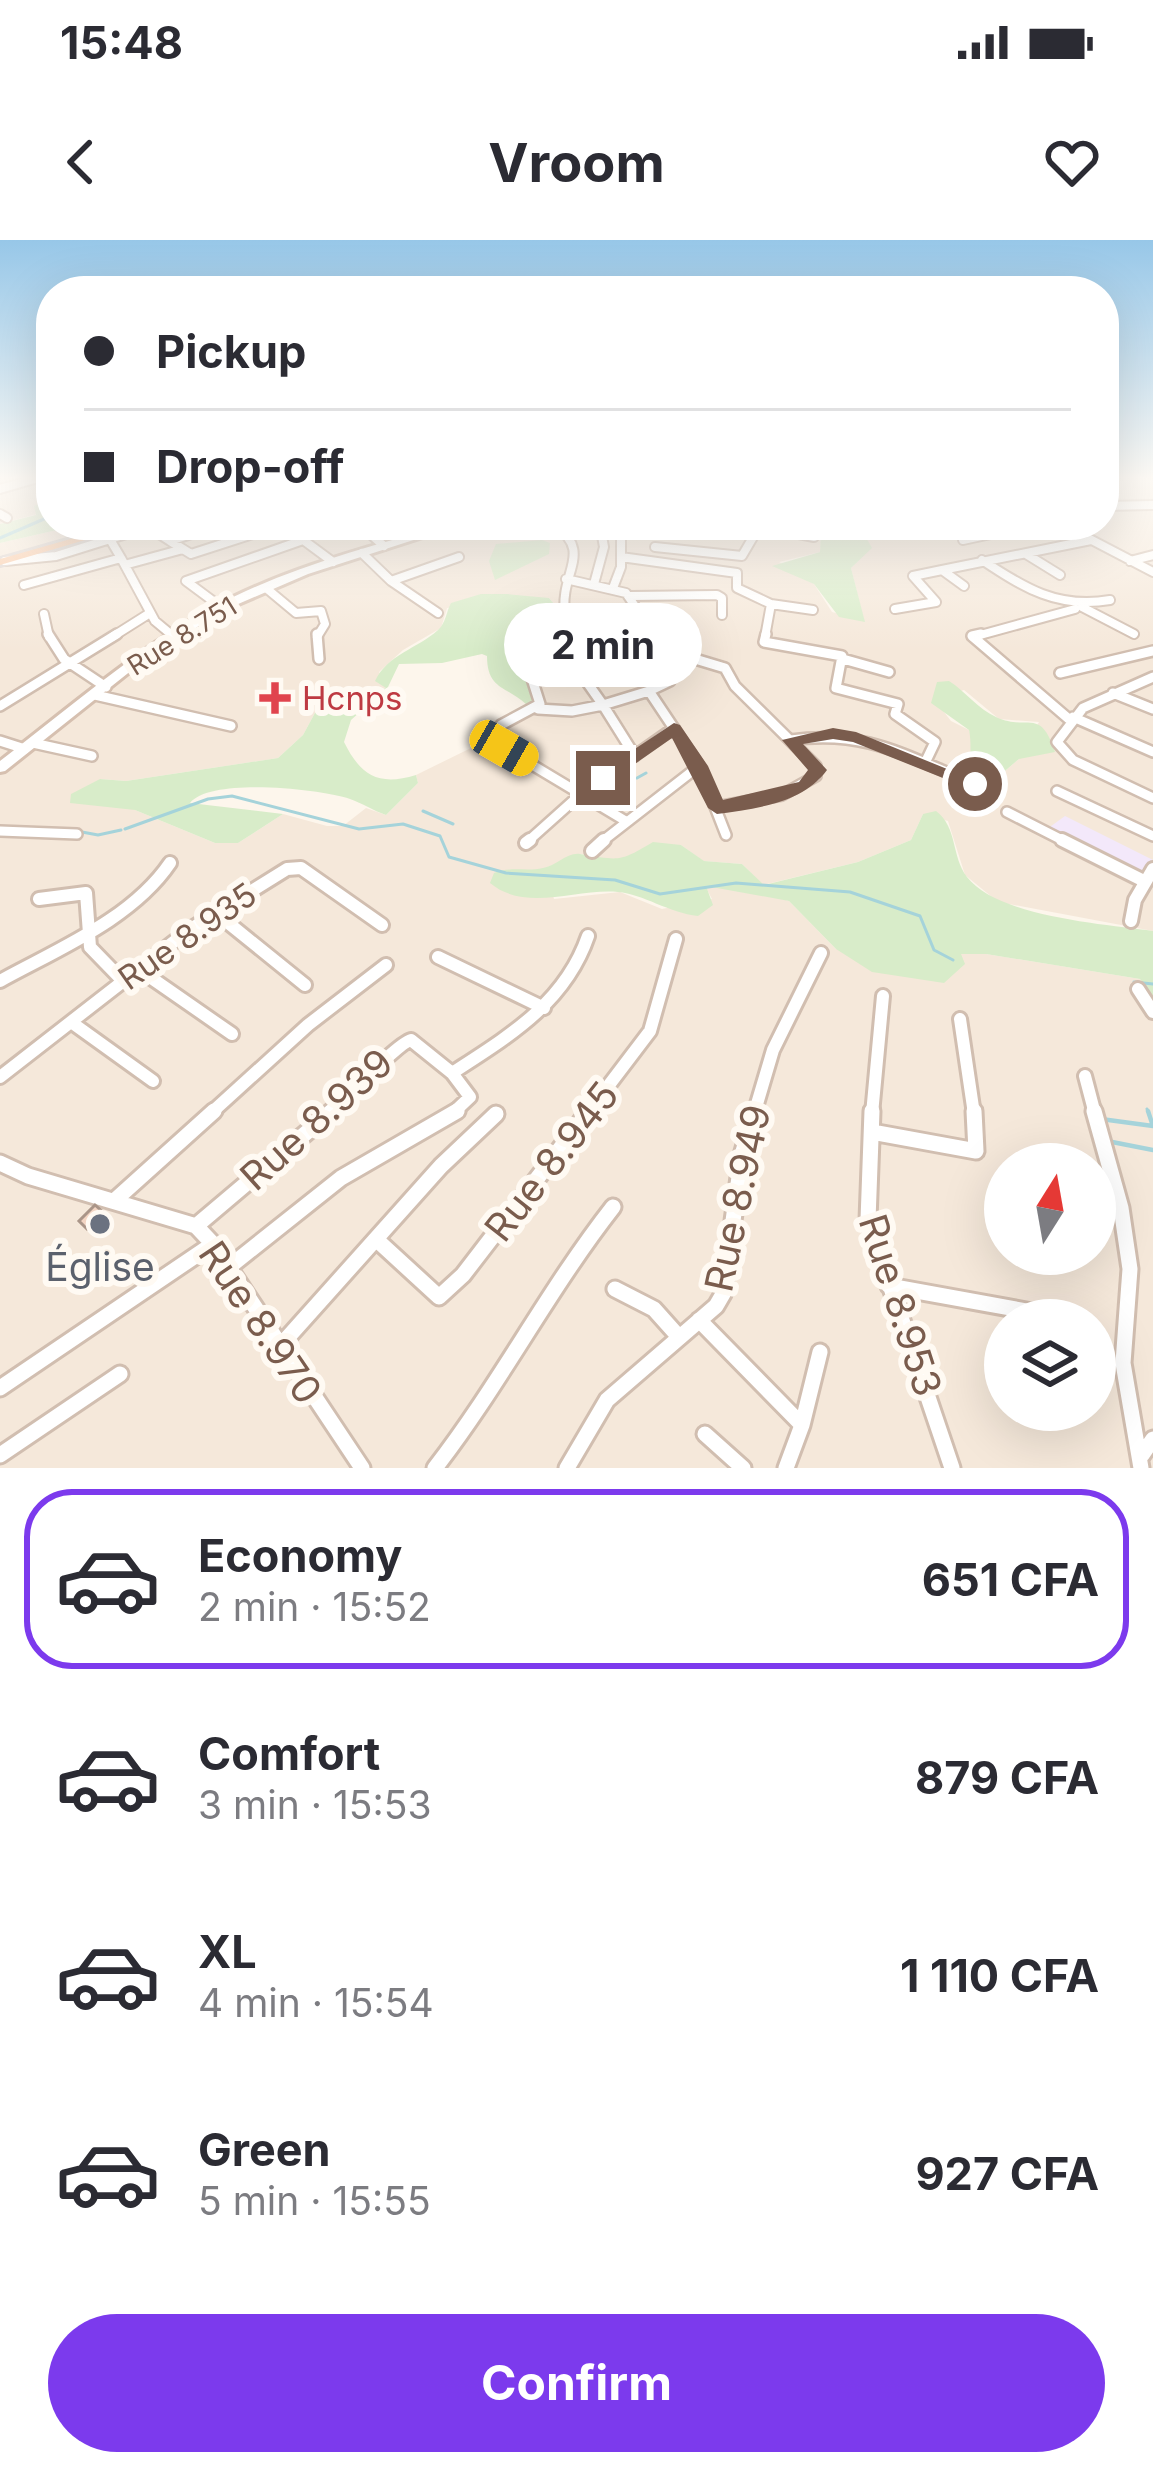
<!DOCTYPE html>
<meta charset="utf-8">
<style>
body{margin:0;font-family:Inter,sans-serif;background:#f7f7f7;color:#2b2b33;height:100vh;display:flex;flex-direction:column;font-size:45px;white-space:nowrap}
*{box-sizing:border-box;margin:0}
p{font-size:39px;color:#7c7c81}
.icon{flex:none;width:66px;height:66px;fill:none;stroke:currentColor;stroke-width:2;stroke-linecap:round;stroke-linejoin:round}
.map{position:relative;height:1228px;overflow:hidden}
.drawer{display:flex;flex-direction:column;background:#fff;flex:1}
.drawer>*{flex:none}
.guide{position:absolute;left:36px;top:36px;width:1083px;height:264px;border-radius:48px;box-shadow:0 12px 48px #0002;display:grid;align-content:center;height:264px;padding:0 48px;background:#fff}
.needle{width:78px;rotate:11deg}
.buttons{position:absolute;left:984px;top:903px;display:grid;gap:24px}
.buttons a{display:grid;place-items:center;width:132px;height:132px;border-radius:50%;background:#fff;box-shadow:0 12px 48px #0002;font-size:60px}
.end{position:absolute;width:54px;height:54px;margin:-27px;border:15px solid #7a5c4d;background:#fff;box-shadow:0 0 0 6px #fff}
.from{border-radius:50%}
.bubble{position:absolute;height:84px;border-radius:42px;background:#fff;box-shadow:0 12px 48px #0002;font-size:39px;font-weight:700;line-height:84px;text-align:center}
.car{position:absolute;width:36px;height:72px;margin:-36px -18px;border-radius:15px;box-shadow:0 0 9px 3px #0007;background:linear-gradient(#f5c518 24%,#345 0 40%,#f5c518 0 76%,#345 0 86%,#f5c518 0)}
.guide b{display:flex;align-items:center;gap:42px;height:114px;font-size:45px}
.guide b+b{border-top:3px solid #e1e1e2}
.guide i{width:30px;height:30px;background:#2b2b33}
ul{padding:21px 0 0;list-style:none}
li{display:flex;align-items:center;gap:36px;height:180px;margin:0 24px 18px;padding:0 24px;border:6px solid transparent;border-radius:48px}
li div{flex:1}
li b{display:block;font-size:45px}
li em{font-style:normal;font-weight:700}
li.selected{border-color:#7c3aed}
li>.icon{width:108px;height:108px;stroke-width:1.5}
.button{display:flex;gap:24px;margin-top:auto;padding:24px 48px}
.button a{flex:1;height:138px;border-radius:72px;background:#7c3aed;color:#fff;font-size:48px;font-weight:700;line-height:138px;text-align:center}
.status{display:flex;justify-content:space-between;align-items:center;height:84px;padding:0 60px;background:#fff;direction:ltr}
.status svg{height:33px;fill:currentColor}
header{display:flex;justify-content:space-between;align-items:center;height:156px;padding:0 48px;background:#fff;font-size:54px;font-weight:700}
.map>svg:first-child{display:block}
.residential{fill:#f5e8da;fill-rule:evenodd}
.education{fill:#f3e8fa}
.green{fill:#d8ecc9}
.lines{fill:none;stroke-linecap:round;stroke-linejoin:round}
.stream-far1{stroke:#a5d3da;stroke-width:3}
.stream{stroke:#a5d3da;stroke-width:4.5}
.minor-far3-casing{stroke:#d1beb0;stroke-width:12}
.minor-far2-casing{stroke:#d1beb0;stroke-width:14}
.minor-far1-casing{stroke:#d1beb0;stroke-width:18}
.minor-casing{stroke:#d1beb0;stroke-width:21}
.secondary-casing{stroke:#d6c0b0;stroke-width:6}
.trunk-casing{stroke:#dad1cd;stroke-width:6}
.minor-far3{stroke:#fff;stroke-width:8}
.minor-far2{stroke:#fff;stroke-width:9}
.minor-far1{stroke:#fff;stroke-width:12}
.minor{stroke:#fff;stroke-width:15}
.secondary{fill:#fff;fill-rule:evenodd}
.trunk{fill:#f9c8a4;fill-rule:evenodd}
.shaded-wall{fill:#aa9588}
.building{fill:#f3d5c3;stroke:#aa9588;stroke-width:3}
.route{fill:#7a5c4d}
.health-dot{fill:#e0444e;stroke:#fffaf3;stroke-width:4.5}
.worship-dot{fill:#6b7280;stroke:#fffaf3;stroke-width:4.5}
.labels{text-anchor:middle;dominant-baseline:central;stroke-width:12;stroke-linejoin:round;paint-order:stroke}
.far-street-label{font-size:27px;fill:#7a5c4d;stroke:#fffaf3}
.health-label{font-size:33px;fill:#be3a42;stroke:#fffaf3;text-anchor:start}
.street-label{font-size:33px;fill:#7a5c4d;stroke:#fffaf3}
.near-street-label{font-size:39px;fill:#7a5c4d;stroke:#fffaf3}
.near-worship-label{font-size:39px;fill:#5b616d;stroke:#fffaf3}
</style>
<div class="status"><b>15:48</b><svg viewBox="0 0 49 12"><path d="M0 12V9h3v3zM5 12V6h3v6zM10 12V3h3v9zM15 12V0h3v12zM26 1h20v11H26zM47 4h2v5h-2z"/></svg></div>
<header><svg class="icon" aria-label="back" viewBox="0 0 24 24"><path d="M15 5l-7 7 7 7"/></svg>Vroom<svg class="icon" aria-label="heart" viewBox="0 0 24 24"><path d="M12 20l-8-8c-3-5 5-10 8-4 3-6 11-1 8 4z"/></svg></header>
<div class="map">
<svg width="1153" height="1228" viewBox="0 0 1153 1228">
<rect width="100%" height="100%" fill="#fdf6ec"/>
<path class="residential" d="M0,238h51v21l-17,7 3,8 -37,10z
M1104,238h49v453l-155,-29 -33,-27 -17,-54 -25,-7 -12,26 -53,22 -95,23 -21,-21 -39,-3 -22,-16 -65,16 -36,-7 -35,14 9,31 66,-7 42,17 50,-10 -7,-13 58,7 26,8 47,48 150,5 154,25 13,20v469h-1153v-925l79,-18h737l5,5 -1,22 -41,10 35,22 18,28 32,9 -13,-53 20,-21 -12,-22h245zM549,358l11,13 -33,42 -6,17 13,31 -44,22 -17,24 -57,28 2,8 -32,32 -20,-7 -23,18h-16l-44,-12 -45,29h-23l-80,-33 -35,-31 26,2 152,-23 25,-23 13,-24 72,-24 -9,-15 24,-22 38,-22 6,-20zM964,450l35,29 40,3 -20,37 -26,22 -7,-1 -17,-50 -18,-9 -17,-22zM1005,924h90v90h-90zM1005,1080h90v90h-90z"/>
<path class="education" d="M1065,576l88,44v8l-6,8 -20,2 -64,-31 -16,-18z"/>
<path class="green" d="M51,259v26h28l-79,18v-19l36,-9 -2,-9z
M816,285h43l13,23 -21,20 14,54 -26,-5 -25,-33 -42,-18 48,-14 1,-21z
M542,300l8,3 -1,11 -54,26 -6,-19 7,-17z
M506,354l43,4 11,13 -34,42 -5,17 13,30 -7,5c-20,-19 -40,-15 -40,-49l-5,-2 -40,9 -43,1 -11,23 -37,33 -7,22c16,32 33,45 72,33l2,8 -32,32c-12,-4 -24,-12 -36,-16 -31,-10 -139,-22 -160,4l93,11 -45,29h-23l-80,-33 -65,-7 1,-9 29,-15 26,2 152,-23 25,-23 13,-24 70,-23 -11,-7c13,-27 42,-32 63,-51 8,-7 8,-18 13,-27l30,-9z
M949,441c16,10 29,28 47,36 32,15 44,-11 59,35l-36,7 -26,22c-31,-4 -19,-29 -24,-51l-38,-27 6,-21z
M936,571c22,17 15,45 31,66 31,40 137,47 186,54v68l-13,-20 -154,-25h-25l4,10 -21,19 -72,-11 -36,-23 -47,-48 -83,-15 7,19 -15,11c-29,-3 -55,-22 -80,-24 -41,-4 -92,21 -128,-9l4,-10c17,-7 33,-1 49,-5 13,-2 24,-16 37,-14 40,6 38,9 73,-12l28,3 23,16 38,3 22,21 94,-23 53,-22 12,-26z"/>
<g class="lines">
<path class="stream-far1" d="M0,298l51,-22
M637,538l9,-5
M423,571l30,13
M125,589l83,-30 24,-3 127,33 44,-5 37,12 9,21 57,16 109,7 45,14 76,-11 114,9 70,24 14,34 19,10
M82,592l16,3 23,-5
M1134,742l19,2
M1147,869l2,5"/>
<path class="stream" d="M1148,871l4,12
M1101,879l52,7
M1107,901l46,9"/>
<g class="minor-far3-casing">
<path id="minor-far3" d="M0,249l38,-11
M1104,266l49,-1
M0,274l7,4
M283,285l50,37
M360,285l24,21
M628,285h50
M752,285l62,12
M1063,285l90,47
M148,287l22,14 49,-16
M963,300l69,-15
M170,301l21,13 90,-29
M655,307l87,9 17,-29
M362,313l29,28 68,-24
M1026,314l34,21
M621,317l116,16v15l34,16 -6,33
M121,318l34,63 18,15
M982,320c42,28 76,49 128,40
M5,321l51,-5 99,-31
M1130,321l23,-6
M128,324l55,-15
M566,339l60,14 30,44
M391,341l47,32
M594,344l10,-37 -4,-22
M24,345l97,-27 -10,-17
M964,346l-22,-16 149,-30
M266,348l30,25 25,-2 4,13 -8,13
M613,348l8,-21v-42
M630,356l87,-1 5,3v17
M771,364l42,6
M221,367l-35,-26 117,-41
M1082,367l52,27
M895,369l41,-7 -23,-26 29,-6
M44,374l5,23
M112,397l38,-24
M548,397l17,-21c-6,-45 29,-62 -10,-91
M973,397l102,-28"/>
</g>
<g class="minor-far2-casing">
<path id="minor-far2" d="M48,394l16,25 42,28
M317,394l2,25
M551,394l-24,29 13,41 -39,21 -8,10 11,13 120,72
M766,394l-2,8 78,14 -6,32 62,16 -3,10 40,28 -10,21
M981,394l-9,2 98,84
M592,406l57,4 6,-3 2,-13
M655,407l70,21 10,18 81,80v10l-34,19 -65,12
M843,419l46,13
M527,423l50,5 26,37 46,-14 50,75 27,69
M1060,433l93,-22
M1153,437l-70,31 -26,34 16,18 80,38
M649,451l21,-10 4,-25
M1113,453l40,16
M95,455l136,31
M0,466l117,-72
M538,469l34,2 31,-6 32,51
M1073,477l80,35
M791,500c75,-11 116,17 184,44
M0,501l25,8
M33,503l59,13
M1057,551l96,45
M1007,572l61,31
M0,591l77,3
M526,603l57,-51 91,-64
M600,603l99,-77"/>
</g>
<g class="minor-far1-casing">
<path id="minor-far1" d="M1062,600l82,41
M526,603l4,-3
M592,611l12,-11
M39,659l47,-6 4,54 32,33
M216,673l89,72
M1131,681l4,-21 18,-31
M438,717l106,51
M137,728l95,66
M0,741c58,-32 132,-62 170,-118
M1138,749l15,23
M960,779l14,95
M71,782l82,59
M1085,836l10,38
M0,837l189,-147 98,-61 14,-1 81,57
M210,874l98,-89 78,-60
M328,874c16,-14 70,-71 83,-74l41,33c57,-37 113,-70 136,-137
M452,874l18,-17 -18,-24
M587,874l63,-83 26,-92
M754,874l19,-64 48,-97
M872,874l11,-118"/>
</g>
<g class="minor-casing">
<path id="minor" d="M872,871l-4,109 84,248
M1094,871l27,97 9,61 -7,94 18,105
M872,892l104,19 -2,-40
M0,923l28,13 168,50 17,18 149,224
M114,961l100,-90
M196,986l136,-115
M378,1001l61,56 24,-22 126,-164
M229,1027l112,-89 116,-67
M889,1046l176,32
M615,1049l39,20 25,28
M699,1080l103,105 -16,43
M281,1105l160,-179 55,-52
M0,1148l213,-144
M802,1185l18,-73
M705,1194l38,34
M0,1215l120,-81
M1142,1215l11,-16
M435,1228c65,-84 113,-178 178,-261
M567,1228l40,-68 109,-94 7,-12 19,-139 13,-44"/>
</g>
<g class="secondary-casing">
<path id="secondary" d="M445,285h15l-152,49 -86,37 -85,55 -132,105 -5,1v-11c68,-52 134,-110 210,-152 73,-40 155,-61 235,-84z"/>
</g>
<g class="trunk-casing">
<path id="trunk" d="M120,285h16l-136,40v-6z"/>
</g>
<use href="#minor-far3" class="minor-far3"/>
<use href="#minor-far2" class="minor-far2"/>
<use href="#minor-far1" class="minor-far1"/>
<use href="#minor" class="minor"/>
<use href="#secondary" class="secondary"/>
<use href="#trunk" class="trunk"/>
</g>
<path class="shaded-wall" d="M104,973l8,7 -15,16 -10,-7z"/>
<path class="building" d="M95,965l9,8 -17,16 -8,-8z"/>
<linearGradient id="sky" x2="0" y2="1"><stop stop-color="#97c7e8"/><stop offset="0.58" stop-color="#fefbf6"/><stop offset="1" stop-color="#fefbf6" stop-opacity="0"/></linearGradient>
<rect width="1153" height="410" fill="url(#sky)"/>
<path class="route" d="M674,483l6,2 28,41 15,34 76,-18 9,-12 -26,-30 51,-12 23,4 128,52 -16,4 -115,-46 -20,-3 -30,5 24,26c-25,34 -70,38 -110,44l-9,-6 -36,-70 -63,44h-12v-8z"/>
<path class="health-dot" d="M269 440h12v12h12v12h-12v12h-12v-12h-12v-12h12z"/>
<circle class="worship-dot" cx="100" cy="984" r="12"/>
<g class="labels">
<g class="far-street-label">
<text transform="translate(182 396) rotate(-32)">Rue 8.751</text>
</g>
<g class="health-label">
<text x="302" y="458">Hcnps</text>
</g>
<g class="street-label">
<text transform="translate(187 696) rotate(-35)">Rue 8.935</text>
</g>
<g class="near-street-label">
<text transform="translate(316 879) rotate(-42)">Rue 8.939</text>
<text transform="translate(551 921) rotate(-52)">Rue 8.945</text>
<text transform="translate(737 958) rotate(-78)">Rue 8.949</text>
<text transform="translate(901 1065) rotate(72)">Rue 8.953</text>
<text transform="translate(261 1082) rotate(56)">Rue 8.970</text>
</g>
<g class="near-worship-label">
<text x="100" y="1026">Église</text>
</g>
</g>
</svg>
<div class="buttons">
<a><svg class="needle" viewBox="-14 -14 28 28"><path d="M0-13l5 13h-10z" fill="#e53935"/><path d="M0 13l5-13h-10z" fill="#7c7c81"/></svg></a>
<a><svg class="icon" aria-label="layers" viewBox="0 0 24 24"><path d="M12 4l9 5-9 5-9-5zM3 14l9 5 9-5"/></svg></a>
</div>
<i class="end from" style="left:975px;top:544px"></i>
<i class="end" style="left:603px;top:538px"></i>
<div class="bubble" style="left:504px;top:363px;width:198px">2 min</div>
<i class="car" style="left:504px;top:508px;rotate:120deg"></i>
<div class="guide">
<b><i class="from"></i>Pickup</b>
<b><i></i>Drop-off</b>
</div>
</div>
<section class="drawer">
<ul>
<li class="selected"><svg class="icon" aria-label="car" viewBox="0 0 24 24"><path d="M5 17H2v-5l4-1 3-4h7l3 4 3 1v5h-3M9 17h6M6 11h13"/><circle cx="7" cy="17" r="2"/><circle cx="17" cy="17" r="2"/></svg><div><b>Economy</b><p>2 min · 15:52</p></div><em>651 CFA</em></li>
<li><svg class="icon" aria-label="car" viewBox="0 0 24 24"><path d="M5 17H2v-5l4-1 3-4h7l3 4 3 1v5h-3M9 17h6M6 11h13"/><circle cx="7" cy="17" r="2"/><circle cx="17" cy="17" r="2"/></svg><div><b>Comfort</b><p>3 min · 15:53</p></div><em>879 CFA</em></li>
<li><svg class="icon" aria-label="car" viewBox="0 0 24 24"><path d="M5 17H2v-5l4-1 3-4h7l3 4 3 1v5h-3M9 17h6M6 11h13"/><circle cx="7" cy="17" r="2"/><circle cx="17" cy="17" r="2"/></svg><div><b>XL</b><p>4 min · 15:54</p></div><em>1 110 CFA</em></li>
<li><svg class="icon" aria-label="car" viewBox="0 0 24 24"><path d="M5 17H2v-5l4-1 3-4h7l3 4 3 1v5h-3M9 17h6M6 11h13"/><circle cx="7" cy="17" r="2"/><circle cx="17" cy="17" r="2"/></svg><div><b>Green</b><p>5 min · 15:55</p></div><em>927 CFA</em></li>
</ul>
<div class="button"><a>Confirm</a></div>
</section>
